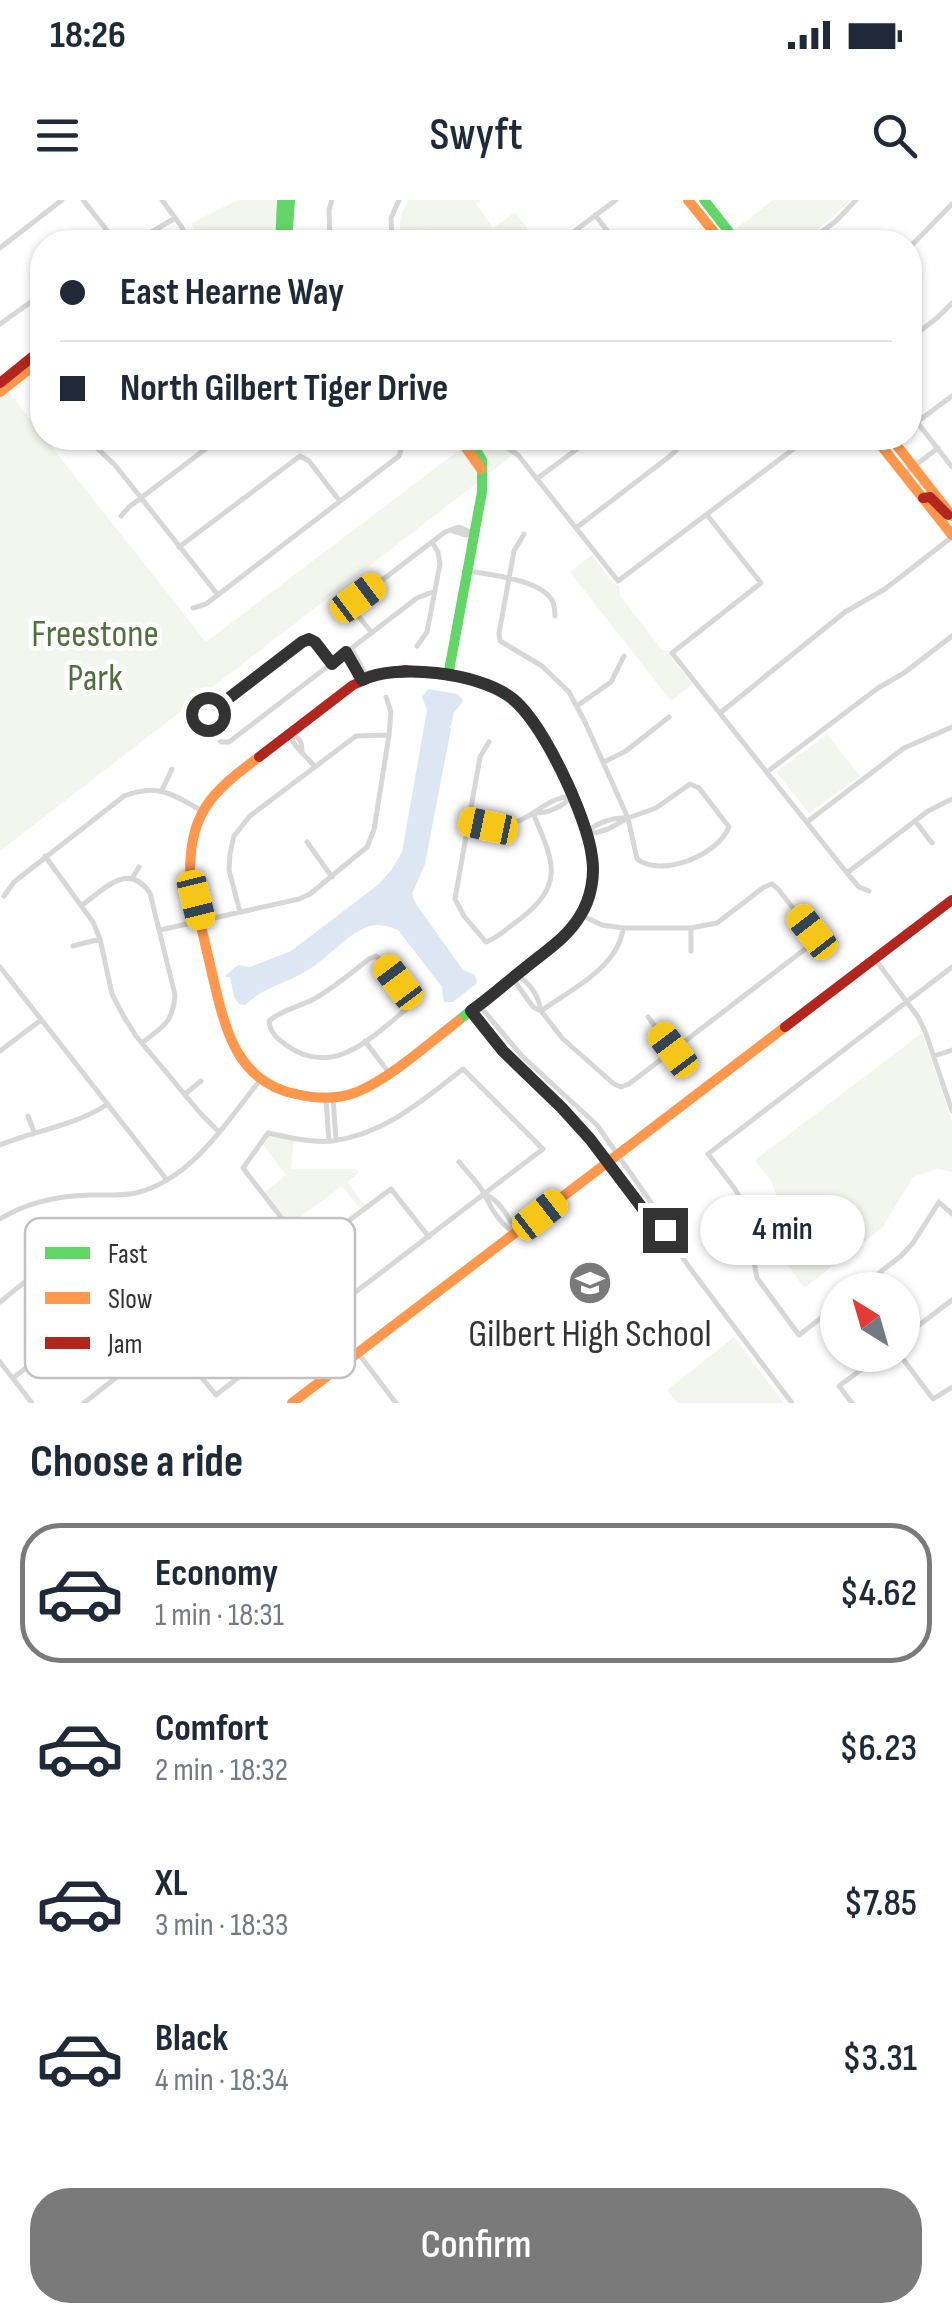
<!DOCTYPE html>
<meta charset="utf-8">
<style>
body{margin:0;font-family:"Sofia Sans Condensed",sans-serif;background:#f2f2f3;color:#1f2937;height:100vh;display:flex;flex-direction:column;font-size:38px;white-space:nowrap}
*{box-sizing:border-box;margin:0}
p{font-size:32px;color:#747a83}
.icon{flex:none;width:55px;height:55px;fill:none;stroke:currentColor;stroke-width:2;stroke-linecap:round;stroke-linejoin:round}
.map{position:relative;height:1203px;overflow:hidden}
.sheet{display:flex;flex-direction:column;background:#fff;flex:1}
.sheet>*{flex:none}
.top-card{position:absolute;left:30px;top:30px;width:892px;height:220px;border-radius:40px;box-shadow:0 2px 8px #0004;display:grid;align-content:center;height:220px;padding:0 30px;background:#fff}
.needle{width:65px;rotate:323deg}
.buttons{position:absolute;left:820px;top:1072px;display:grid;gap:20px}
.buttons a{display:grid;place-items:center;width:100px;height:100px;border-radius:50%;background:#fff;box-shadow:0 2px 8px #0004;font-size:50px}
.end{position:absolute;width:45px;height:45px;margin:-22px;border:12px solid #333;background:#fff;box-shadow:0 0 0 5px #fff}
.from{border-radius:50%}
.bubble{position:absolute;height:70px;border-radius:35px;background:#fff;box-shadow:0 2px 8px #0004;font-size:32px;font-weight:600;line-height:70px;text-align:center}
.car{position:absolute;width:30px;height:60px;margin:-30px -15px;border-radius:12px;box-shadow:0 0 8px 2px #0007;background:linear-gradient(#f5c518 24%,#345 0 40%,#f5c518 0 76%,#345 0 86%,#f5c518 0)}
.top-card b{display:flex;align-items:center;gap:35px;height:95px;font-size:38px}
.top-card b+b{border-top:2px solid #e0e1e3}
.top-card i{width:25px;height:25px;background:#1f2937}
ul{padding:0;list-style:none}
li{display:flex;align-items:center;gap:30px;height:140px;margin:0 20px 15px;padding:0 10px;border:5px solid transparent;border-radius:40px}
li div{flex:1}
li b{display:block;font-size:38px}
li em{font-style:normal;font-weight:600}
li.current{border-color:#7a7a7a}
li>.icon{width:90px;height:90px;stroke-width:1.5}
h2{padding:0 30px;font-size:45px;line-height:120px}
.cta{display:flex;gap:20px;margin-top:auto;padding:20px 30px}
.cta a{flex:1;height:115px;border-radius:40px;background:#7a7a7a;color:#fff;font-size:40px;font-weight:600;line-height:115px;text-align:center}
.status{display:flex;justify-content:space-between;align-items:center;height:70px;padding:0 50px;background:#fff;direction:ltr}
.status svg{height:28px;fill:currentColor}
header{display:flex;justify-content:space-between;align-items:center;height:130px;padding:0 30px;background:#fff;font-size:45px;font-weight:600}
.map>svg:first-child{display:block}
.green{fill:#f2f6ee}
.water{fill:#dde7f4}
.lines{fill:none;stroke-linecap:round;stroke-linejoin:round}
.street{stroke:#d7d7d7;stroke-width:5}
.fast{stroke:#63d668;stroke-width:10}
.slow{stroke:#ff974d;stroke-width:10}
.jam{stroke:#b3261e;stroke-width:10}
.route{stroke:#333;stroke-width:12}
.labels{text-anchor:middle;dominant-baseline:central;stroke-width:10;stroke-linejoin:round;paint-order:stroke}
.park-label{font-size:38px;fill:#4e713d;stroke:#fff}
.poi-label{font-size:38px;fill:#333;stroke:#fff}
.key{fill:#fff;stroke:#c2c2c2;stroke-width:2.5}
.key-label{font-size:28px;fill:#333}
</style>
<div class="status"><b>18:26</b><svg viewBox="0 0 49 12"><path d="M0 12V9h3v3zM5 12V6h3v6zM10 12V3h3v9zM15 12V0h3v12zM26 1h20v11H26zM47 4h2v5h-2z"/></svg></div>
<header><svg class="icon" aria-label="menu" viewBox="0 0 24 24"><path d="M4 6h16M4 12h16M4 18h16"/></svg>Swyft<svg class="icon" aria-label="search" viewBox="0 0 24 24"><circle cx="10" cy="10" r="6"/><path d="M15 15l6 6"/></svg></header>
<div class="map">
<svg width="952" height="1203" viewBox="0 0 952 1203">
<rect width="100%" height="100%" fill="#fff"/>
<path class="green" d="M238,0h38l-2,40 -5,2h-70l-8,-19z
M409,0h72l-5,4 17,24 22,-16 13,17 -22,13h-66l-20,-13 -10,13h-8c-3,-17 -4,-27 7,-42z
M773,0h78l-39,35 -5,-1 -12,8h-51l-10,-12z
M7,190l199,252 269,-204h60l-535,413v-455z
M592,355l21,28 6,3 1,10 42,54 8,1 1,7 22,26 -22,17 -101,-129z
M827,534l33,42 -51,37 -33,-41z
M922,833l30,89v50l-15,-3 -24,8 -31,51 -78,60 -16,-23 -12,-71 -5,-13 -16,-21z
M268,933l26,5 -3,31h65l3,4 -12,9 19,25 -4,4 -20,-25 -54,40 -25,-32 23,-19 -25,-33z
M734,1137l50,66h-107l-10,-13z"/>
<path class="water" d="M428,489l29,5 5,4 1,4 -9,10 -3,14h-2l2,3 -26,135 -13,30 4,10 47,66 12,5 2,8 -24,19h-8l-2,-3 -1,-12 -44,-57c-10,-4 -21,-7 -31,-3 -22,9 -39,31 -59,43 -22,14 -43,16 -63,35l-6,-1 -5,-7 -4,-20h-4v-2l12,-10 12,2 41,-16 88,-67 13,-15 10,-17 25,-142 -5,-13z"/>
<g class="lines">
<path class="street" d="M83,0l33,42
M162,0l19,26 9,16
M595,15l21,27
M135,42l40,-24
M330,42l-1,-32 3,-10
M392,42l-1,-24 8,-18
M560,42l56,-42
M670,42l4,-2
M813,42l-2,-2 25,-19 20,-21
M910,47l42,-43
M0,48l62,-48
M0,124l42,-30
M910,139l28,-22 14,-14
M952,196l-35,26 35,45
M86,238l29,27 103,130
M504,246l14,9 100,126 190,-143
M98,248l13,-10
M904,274l34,-26
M538,278l54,-40
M707,315l54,68 -89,70 175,220 12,14 10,4
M121,316l8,-9 91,-69
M576,328l94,-72 19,-18
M450,330l16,5 9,-2
M524,334l-10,17 -15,82 1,8 42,25 27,26 16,30 43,96 9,41c25,19 81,-4 92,-32l-30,-39 -9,-4 -34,24 -28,10 -20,11 -13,4 -7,-1
M179,347l121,-91 9,5 30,39
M468,371c23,4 71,8 84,29 2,3 3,12 3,16
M193,408l13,-4 193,-148 3,-9 -9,-9
M372,433l-16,-20 -3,-8 3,-5 89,-68 14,-5 14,6
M417,446l10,-14 13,-68 -2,-12 -6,-10
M352,449l15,28
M347,452l15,28
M331,464l-16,-22 -6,-3 -5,1 -94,72 -5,6 2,7 14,17h8l188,-144 18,-7
M577,506l34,-24 13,-26
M720,513l125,-101 40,-23 67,-52
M290,534c2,12 16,21 24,32
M292,535c8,3 10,7 10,16
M489,542l-9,15 -25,142 9,17 22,26c13,-5 23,-15 34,-23 47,-35 32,-60 13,-106
M604,562l22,-11 43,-34
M767,572l111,-84 26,-15 48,-37
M162,590l10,-21
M533,613c12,1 32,-6 38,-17
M467,621c14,3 29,7 43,3 22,-5 36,-26 61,-28
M807,622l97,-74 48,-21
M916,622l16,21
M587,632c10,-10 28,-15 41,-14
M307,642l25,35
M45,656l48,66 7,17 12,55 12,23 12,19 65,78 18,18
M847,673l81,-62 24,-12
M133,677l6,-10
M4,696l10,-14 110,-86c34,-13 49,-2 78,15
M82,705c23,-16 46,-44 68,-12l25,102c-2,28 -12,31 -33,48
M240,712l-11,-42 1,-16 4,-18 16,-20 106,-80 33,-1
M691,729v22
M160,730l139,-31 11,-5 57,-47 7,-17 15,-95 2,-23 -5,-15
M73,746l27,-7
M376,756l6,5 32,42c-39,30 -78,78 -128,42 -9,-7 -16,-12 -17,-24 12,-11 30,-14 45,-22 20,-11 37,-26 55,-40z
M875,759l43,58 7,14 27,80
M0,767l167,213
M515,775c14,5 24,22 26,36
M515,776l1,7 17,24 8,4 22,28 51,45 7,3 8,-3 180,-138 5,-7 -2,-7 -34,-43 -6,-5 -8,3 -47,36 -26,5h-68l-21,-3 -21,-10
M479,805l43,51 75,69 55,79 4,13 33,50 103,136
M541,811c29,-21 78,-44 82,-83
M472,812l31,39 51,49 35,39 54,70 11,7
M648,817l25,33
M365,841l24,32
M0,851l41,-31
M934,856l18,-6
M463,869l80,80 -198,151 -102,-132 25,-35c20,4 43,10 64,8 53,-7 90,-40 131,-72z
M185,894l16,-13
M333,898l3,42
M326,899l3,42
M28,916l6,16
M0,945c37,-15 74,-19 108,-41
M459,962c8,10 20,21 26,33 7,15 15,29 30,38
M485,994c14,6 25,24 31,39
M0,1019c27,-17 58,-23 90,-24 15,0 31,1 46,-2 57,-14 91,-72 125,-114
M732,1039l17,-2
M308,1051l83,-62 38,48
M857,1090l44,-34 12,-13 26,-41 13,12
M0,1102c20,-16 40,-35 66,-41 29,-7 58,5 87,3 19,-1 41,-15 55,-27l115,143
M838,1105l-39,30 -42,-57 -14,-74 -8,-15 -27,-35 244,-187
M902,1138l50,-38
M174,1144l74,-59
M358,1153l38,50
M900,1155l33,44 19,-12
M0,1162l32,41
M13,1178l58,-45 15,-6 16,1 54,6 18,10 42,51 74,-58
M84,1203l44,-35 7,-37
M852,1203l-13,-17 42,-31"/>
<path class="fast" d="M704,0l33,42
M280,42l2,-42
M287,42l3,-42
M406,470c32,4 68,6 96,23 39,23 82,113 89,157 3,19 1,41 -7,60 -13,25 -39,41 -60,58 -22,18 -44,35 -66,53
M448,476l34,-184v-32l-13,-22"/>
<path class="slow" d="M688,0l34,42
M0,192l42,-33
M459,238l22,31
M875,238l77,97
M891,238l61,78
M259,557c-50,37 -70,57 -69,122 7,30 14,60 21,90 13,54 22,112 85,125 21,5 41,6 61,-2 35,-15 71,-48 101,-71
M292,1203l493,-376"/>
<path class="jam" d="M0,183l42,-34
M923,298l7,-1 18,18
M259,557l94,-72 26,-11 27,-4
M785,827l167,-127"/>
</g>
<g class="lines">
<path class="route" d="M208,514l94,-72 7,-3 6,3 17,22 14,-12 16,28c35,-17 115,-7 147,16 32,21 79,123 83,161 3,19 -1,42 -12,59 -13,22 -36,36 -55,52 -18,14 -35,30 -54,43l32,40 59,57 28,31 53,70 13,8 9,13"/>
</g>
<defs>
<g id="school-disc" transform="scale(2.25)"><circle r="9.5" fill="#7a7a7a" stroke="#fff"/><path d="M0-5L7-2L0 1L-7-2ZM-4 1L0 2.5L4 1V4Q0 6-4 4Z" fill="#fff"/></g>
</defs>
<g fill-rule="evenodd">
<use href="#school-disc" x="590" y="1083"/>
</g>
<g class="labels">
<g class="park-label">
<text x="95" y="434">Freestone<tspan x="95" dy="44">Park</tspan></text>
</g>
<g class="poi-label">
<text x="590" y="1134">Gilbert High School</text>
</g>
</g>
<rect x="25" y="1018" width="330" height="160" rx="15" class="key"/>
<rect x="45" y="1047" width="45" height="12" fill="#63d668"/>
<rect x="45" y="1092" width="45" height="12" fill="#ff974d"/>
<rect x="45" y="1137" width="45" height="12" fill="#b3261e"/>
<g class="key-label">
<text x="108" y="1063">Fast</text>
<text x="108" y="1108">Slow</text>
<text x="108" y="1153">Jam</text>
</g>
</svg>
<div class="buttons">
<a><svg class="needle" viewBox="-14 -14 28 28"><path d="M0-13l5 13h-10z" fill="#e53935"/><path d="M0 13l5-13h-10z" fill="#747a83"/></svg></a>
</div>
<i class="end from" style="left:208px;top:514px"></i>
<i class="end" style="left:665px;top:1030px"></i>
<div class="bubble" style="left:700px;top:995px;width:165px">4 min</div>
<i class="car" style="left:358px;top:398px;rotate:53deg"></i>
<i class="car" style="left:488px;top:626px;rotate:282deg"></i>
<i class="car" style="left:196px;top:700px;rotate:166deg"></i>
<i class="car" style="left:812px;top:732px;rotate:322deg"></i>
<i class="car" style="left:398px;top:782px;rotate:323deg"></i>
<i class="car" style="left:673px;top:850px;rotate:323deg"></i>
<i class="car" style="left:540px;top:1015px;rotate:52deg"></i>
<div class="top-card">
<b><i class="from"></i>East Hearne Way</b>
<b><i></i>North Gilbert Tiger Drive</b>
</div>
</div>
<section class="sheet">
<h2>Choose a ride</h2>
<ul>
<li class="current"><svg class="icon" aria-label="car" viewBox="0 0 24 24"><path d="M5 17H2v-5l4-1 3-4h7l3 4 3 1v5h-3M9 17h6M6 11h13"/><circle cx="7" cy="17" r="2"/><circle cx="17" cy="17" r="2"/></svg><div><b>Economy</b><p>1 min · 18:31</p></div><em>$4.62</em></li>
<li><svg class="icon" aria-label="car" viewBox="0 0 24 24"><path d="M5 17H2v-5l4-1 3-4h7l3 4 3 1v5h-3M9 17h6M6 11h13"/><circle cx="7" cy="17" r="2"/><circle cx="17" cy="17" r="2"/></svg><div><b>Comfort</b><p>2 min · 18:32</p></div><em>$6.23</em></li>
<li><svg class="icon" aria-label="car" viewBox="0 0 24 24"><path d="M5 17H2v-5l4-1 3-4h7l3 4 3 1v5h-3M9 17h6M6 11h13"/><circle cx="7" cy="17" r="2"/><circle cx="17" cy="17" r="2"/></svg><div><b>XL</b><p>3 min · 18:33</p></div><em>$7.85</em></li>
<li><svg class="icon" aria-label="car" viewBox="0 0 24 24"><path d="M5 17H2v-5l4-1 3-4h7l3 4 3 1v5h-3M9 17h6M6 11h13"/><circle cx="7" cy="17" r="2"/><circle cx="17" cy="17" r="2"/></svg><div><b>Black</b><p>4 min · 18:34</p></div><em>$3.31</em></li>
</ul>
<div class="cta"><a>Confirm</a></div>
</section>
